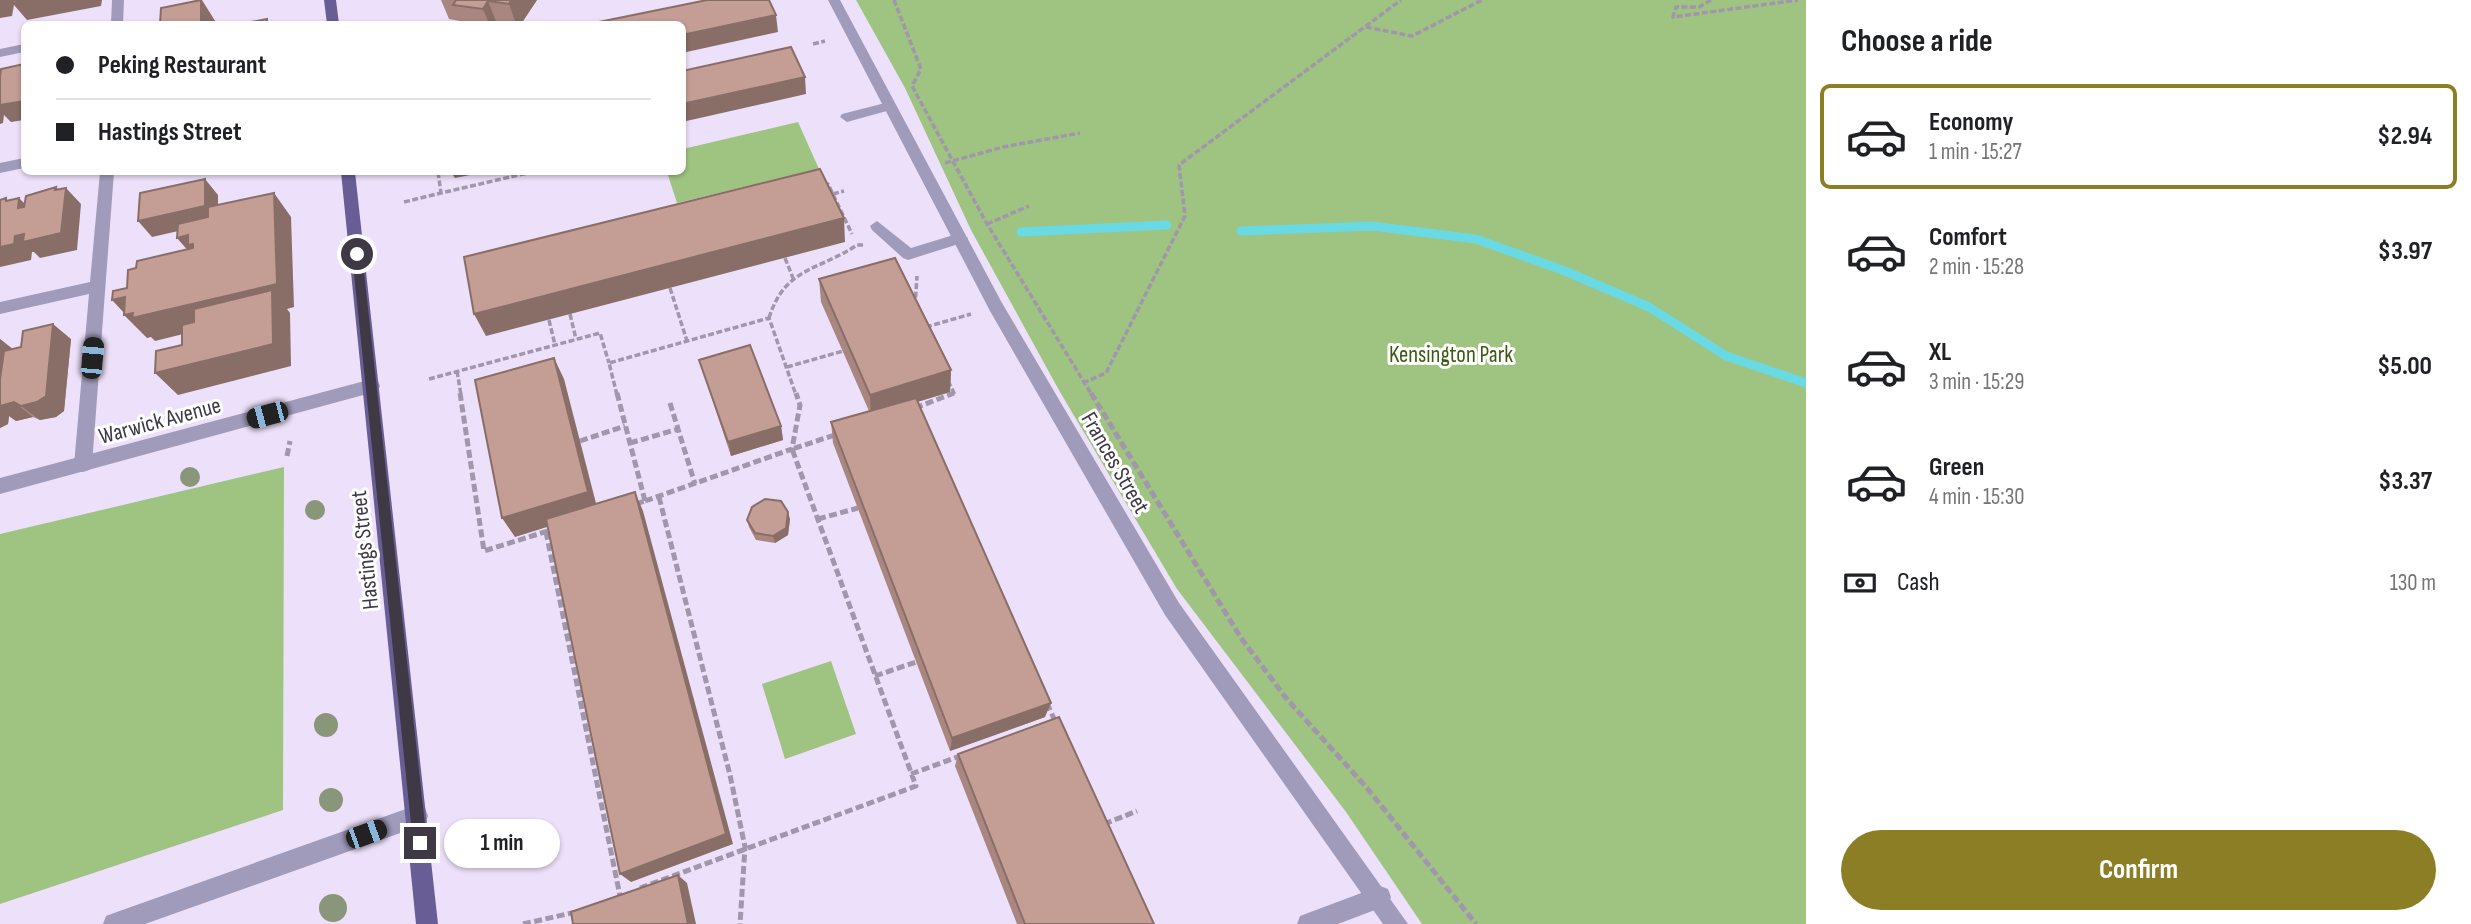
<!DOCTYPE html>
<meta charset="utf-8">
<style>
body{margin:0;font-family:"Sofia Sans Condensed",sans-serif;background:#f6f6f6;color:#202124;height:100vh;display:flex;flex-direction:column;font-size:26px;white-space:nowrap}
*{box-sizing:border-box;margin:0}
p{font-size:23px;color:#757577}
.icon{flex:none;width:38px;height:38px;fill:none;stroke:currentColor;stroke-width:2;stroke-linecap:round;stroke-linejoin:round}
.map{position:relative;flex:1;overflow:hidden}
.drawer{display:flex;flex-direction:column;background:#fff;width:665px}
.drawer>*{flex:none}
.banner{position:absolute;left:21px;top:21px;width:665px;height:154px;border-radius:10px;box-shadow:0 2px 5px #0004;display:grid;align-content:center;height:154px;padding:0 35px;background:#fff}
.end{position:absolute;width:32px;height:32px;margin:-16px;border:9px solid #3f3845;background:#fff;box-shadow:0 0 0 4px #fff}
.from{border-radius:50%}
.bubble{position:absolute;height:49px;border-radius:24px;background:#fff;box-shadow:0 2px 5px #0004;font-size:23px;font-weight:700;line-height:49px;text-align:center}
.car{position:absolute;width:21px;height:42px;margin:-21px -10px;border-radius:9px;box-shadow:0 0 5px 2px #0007;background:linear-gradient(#222 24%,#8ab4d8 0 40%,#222 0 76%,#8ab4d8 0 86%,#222 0)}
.banner b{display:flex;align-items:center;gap:24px;height:66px;font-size:26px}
.banner b+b{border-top:2px solid #e0e0e0}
.banner i{width:18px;height:18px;background:#202124}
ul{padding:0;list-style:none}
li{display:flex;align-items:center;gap:21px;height:105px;margin:0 14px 10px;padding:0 21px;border:4px solid transparent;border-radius:10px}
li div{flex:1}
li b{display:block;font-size:26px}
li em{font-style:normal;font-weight:700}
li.current{border-color:#8b7e24}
li>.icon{width:63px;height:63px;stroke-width:1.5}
h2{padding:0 35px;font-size:32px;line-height:84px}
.pay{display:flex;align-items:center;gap:18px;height:77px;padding:0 35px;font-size:26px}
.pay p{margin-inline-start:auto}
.cta{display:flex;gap:14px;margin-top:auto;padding:14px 35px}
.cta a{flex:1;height:80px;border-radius:42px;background:#8b7e24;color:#fff;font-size:28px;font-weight:700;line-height:80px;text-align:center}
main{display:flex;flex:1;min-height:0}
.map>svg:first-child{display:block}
.green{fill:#9fc381}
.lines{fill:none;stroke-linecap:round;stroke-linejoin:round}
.stream{stroke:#69dae3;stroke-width:9}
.path-far1{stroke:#a196ab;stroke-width:3.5;stroke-dasharray:6 2.5;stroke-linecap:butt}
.path{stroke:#a196ab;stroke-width:5;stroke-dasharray:8 3.5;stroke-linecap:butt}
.lane{fill:#a09bbb;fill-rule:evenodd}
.street{fill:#a09bbb;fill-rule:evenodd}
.primary{fill:#685d95;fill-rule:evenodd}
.tree{fill:#8a9679}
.wall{fill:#a98780}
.shaded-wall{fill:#896e68}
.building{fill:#c49d95;stroke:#896e68;stroke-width:2}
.route{fill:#3f3845}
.labels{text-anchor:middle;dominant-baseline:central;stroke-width:6;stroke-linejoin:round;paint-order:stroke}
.park-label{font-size:23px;fill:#395a10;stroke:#fff}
.street-label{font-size:23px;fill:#3f3845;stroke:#fff}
</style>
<main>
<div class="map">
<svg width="1806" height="924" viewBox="0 0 1806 924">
<rect width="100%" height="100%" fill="#ede0fa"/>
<path class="green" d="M856,0h950v924h-384l-76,-112 -169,-223 -117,-197 -89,-162 -66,-142z
M798,122l21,47 -142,34 -10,-31h15l1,-23z
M284,467l-1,343 -283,94v-370z
M831,661l25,73 -71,25 -23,-75z"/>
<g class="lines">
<path class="stream" d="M1241,231l131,-5 104,13 89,32 84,36 77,49 80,27
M1021,232l146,-7"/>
<path class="path-far1" d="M894,0l27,69 -9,17 75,138 105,171
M1711,0l-12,7h-23l-3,10 125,-17
M1366,27l46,9 70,-36
M813,44l12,-3
M945,163l58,-16 77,-14
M438,172l3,21 91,-21
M823,185l5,-1 24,50
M833,194l11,-3
M404,202l37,-9
M987,224l42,-18
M785,258l8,20
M670,288l17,53
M915,306l2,-30
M570,314l6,25
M769,318c16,-51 49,-47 88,-73h6
M549,320l6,25
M926,327l45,-13
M787,367l56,-16
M457,371l4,24
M429,379l171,-46 9,30
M948,381l7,14
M1083,383l23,-10 79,-157 -6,-51 222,-165
M617,395l-8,-32 160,-45 27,77"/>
<path class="path" d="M460,393l24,158 67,-21
M617,393l28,108
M1091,393l150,245 45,60 81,90 109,136
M670,403l25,81
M915,408l39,-15
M580,441l45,-15
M630,443l48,-14
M287,456l3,-15
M659,497l71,278 15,72 -5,77
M645,501l147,-52 8,-44 -4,-12
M636,504l9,-3
M818,519l40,-11
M546,532l74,364
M875,676l41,-14
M1047,703l8,18
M911,774l49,-18
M1104,824l33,-13
M640,888l276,-102 -124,-337 46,-15
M523,924l53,-12"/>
<path class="lane" d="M112,0h12l-1,24h-12z
M24,44v8l-24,5v-8z
M889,102l5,1v6l-47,13 -7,-5 2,-3z
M100,172h14l-22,293 -3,5 -6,2 -6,-2 -3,-5 15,-171 -89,20v-12l90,-20z
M877,221l34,27 49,-15 8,5 -3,4 -57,18 -5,-2 -31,-28 -2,-4z
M417,805l8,3 3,8 -3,8 -8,3 -272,97h-42l3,-8 8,-3z
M1380,886l8,3 3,8 -3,8 -50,19h-41l3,-8z"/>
<path class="street" d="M828,0h12l162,303 177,300 229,321h-25l-218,-309 -175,-304z
M24,158v10l-24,5v-10z
M372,379l6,2 2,5 -2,5 -378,103v-16z"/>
<path class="primary" d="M324,0h12l3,24h-12z
M341,172h14l83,752h-22z"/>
</g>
<g class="tree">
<circle cx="190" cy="477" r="10"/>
<circle cx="315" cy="510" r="10"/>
<circle cx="326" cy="725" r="12"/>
<circle cx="331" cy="800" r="12"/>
<circle cx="333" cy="908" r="14"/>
</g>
<path class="wall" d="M441,0h96l-16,24h-60l-1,-3 -11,-2z
M819,279l132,91 -1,22 -33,10 128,315 -95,34 -117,-308 -2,-21 38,-11 -48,-109z
M0,339l13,10 58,-10 -7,72 -8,6 -16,3 -7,-3 -17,4 -7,-5 -1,8 -8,4z
M699,360l82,66 2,14 -52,16z
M790,519l-2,16 -13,8 -19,-3 -7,-13 -2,-7z
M958,754l196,170h-137l-62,-158z"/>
<path class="shaded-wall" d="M0,0h102l-1,6 -74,14 -13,-15 -2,11 -12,2z
M202,0l15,24h-16z
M511,0h26l-16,24h-5l-7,-20z
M488,1l9,23h-8l-6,-15z
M776,15l2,17 -96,21v-18z
M0,77l24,24v19l-13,2 -7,-7 -1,8 -3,1z
M805,77l1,17 -124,28v-18z
M451,172h34l-30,6z
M205,179l13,16v27l-66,15 -14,-16z
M56,187l9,10 1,-9 15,16 -4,46 -37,8 -6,-6h-2l-1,8 -31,7v-20l15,-11 40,-46z
M274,193l17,24 3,90 -7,2 3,4 1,53 -113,29 -23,-22 117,-61 -117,29 -4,-4 -4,1 -23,-23h2l-14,-15 13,-3z
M19,198l17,17 -18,-7z
M844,218l1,24 -359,94 -12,-22z
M188,235l18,24 -9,2 -20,-23z
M53,324l18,15 -7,72 -8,6 -16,3 -19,-14z
M0,339l17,14 -3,49 19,15 -17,4 -7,-5 -1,8 -8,4z
M554,358l10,21 34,132 -83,26 -13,-19z
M951,370l-1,22 -79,24 -1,-21z
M781,426l2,14 -52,16 -3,-14z
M635,492l8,19 90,333 -102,38 -11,-8z
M788,512l2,7 -2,16 -13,8 -2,-7z
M1051,703l-6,14 -95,34 2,-13z
M678,875l9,8 9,41h-8z"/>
<path class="building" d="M13,0h13l-14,3z
M201,0v24h-41l1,-16z
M456,0h55l-2,4 -21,-3 -5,8 -30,-4z
M707,0h62l7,15 -94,20v-11h-93z
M267,19v5h-27z
M791,47l14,30 -123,27v-33z
M24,64v37l-24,4v-29l1,-7z
M820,169l24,49 -370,96 -10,-57z
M205,179v27l-67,15 2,-28z
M56,187l-1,3 11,-2 -5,45 -38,9 1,-8 -9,2 -1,8 -14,3v-47l6,-2v3l13,-3 -1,10 6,-1 2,-11z
M274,193l3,91 -145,34 1,-5 -9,2 1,-18 -13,3 1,-9 14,-3 1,-18 8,-2 1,-7 56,-13v-4l-5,1v-10l-11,3 1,-14 30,-7v-10z
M895,258l56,112 -81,25 -51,-116z
M272,290l1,54 -118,29 1,-22 26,-6v-20l12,-3v-13z
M53,324l-7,72 -9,6 -16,4 -7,-4 -14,4v-27l4,-28 17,-4 2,-16z
M750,345l31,81 -53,16 -29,-82z
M554,358l34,134 -86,26 -27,-138z
M916,398l135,305 -99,35 -121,-316z
M635,492l91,342 -106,40 -74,-355z
M765,499l16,2 7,11 -2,16 -13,8 -18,-3 -8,-13 5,-13z
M1059,717l95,207h-129l-67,-170z
M678,875l10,49h-115l-2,-12z"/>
<path class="route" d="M357,250l5,4 65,589 -7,7 -7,-7 -61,-589z"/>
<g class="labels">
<g class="park-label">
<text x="1451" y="355">Kensington Park</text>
</g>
<g class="street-label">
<text transform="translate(160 421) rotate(-15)">Warwick Avenue</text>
<text transform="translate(1115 463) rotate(60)">Frances Street</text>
<text transform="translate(365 550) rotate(-96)">Hastings Street</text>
</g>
</g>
</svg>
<i class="end from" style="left:357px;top:254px"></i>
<i class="end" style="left:420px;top:843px"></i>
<div class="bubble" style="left:444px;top:819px;width:116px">1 min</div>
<i class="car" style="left:92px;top:358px;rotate:5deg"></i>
<i class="car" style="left:267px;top:415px;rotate:255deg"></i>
<i class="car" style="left:366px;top:834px;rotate:70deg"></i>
<div class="banner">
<b><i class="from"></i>Peking Restaurant</b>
<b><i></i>Hastings Street</b>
</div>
</div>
<section class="drawer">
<h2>Choose a ride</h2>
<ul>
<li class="current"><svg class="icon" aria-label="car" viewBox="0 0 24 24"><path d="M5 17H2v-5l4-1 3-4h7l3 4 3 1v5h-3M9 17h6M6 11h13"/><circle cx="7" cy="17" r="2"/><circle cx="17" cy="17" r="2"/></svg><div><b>Economy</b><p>1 min · 15:27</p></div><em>$2.94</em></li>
<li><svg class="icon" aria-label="car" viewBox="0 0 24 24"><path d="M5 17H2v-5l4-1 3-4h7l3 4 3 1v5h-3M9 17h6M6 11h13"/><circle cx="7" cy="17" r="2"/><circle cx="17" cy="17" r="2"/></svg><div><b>Comfort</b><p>2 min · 15:28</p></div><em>$3.97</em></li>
<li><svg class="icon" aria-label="car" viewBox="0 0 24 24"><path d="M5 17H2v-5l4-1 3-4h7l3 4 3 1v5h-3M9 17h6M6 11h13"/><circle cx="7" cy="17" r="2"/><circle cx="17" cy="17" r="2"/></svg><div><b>XL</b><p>3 min · 15:29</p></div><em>$5.00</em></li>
<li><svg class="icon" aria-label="car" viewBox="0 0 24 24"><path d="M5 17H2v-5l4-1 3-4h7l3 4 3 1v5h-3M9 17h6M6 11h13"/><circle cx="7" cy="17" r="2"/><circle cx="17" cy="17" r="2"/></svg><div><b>Green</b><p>4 min · 15:30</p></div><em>$3.37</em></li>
</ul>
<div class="pay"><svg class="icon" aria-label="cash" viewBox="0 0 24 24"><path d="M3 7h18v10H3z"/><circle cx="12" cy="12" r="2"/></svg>Cash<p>130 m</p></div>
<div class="cta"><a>Confirm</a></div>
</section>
</main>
